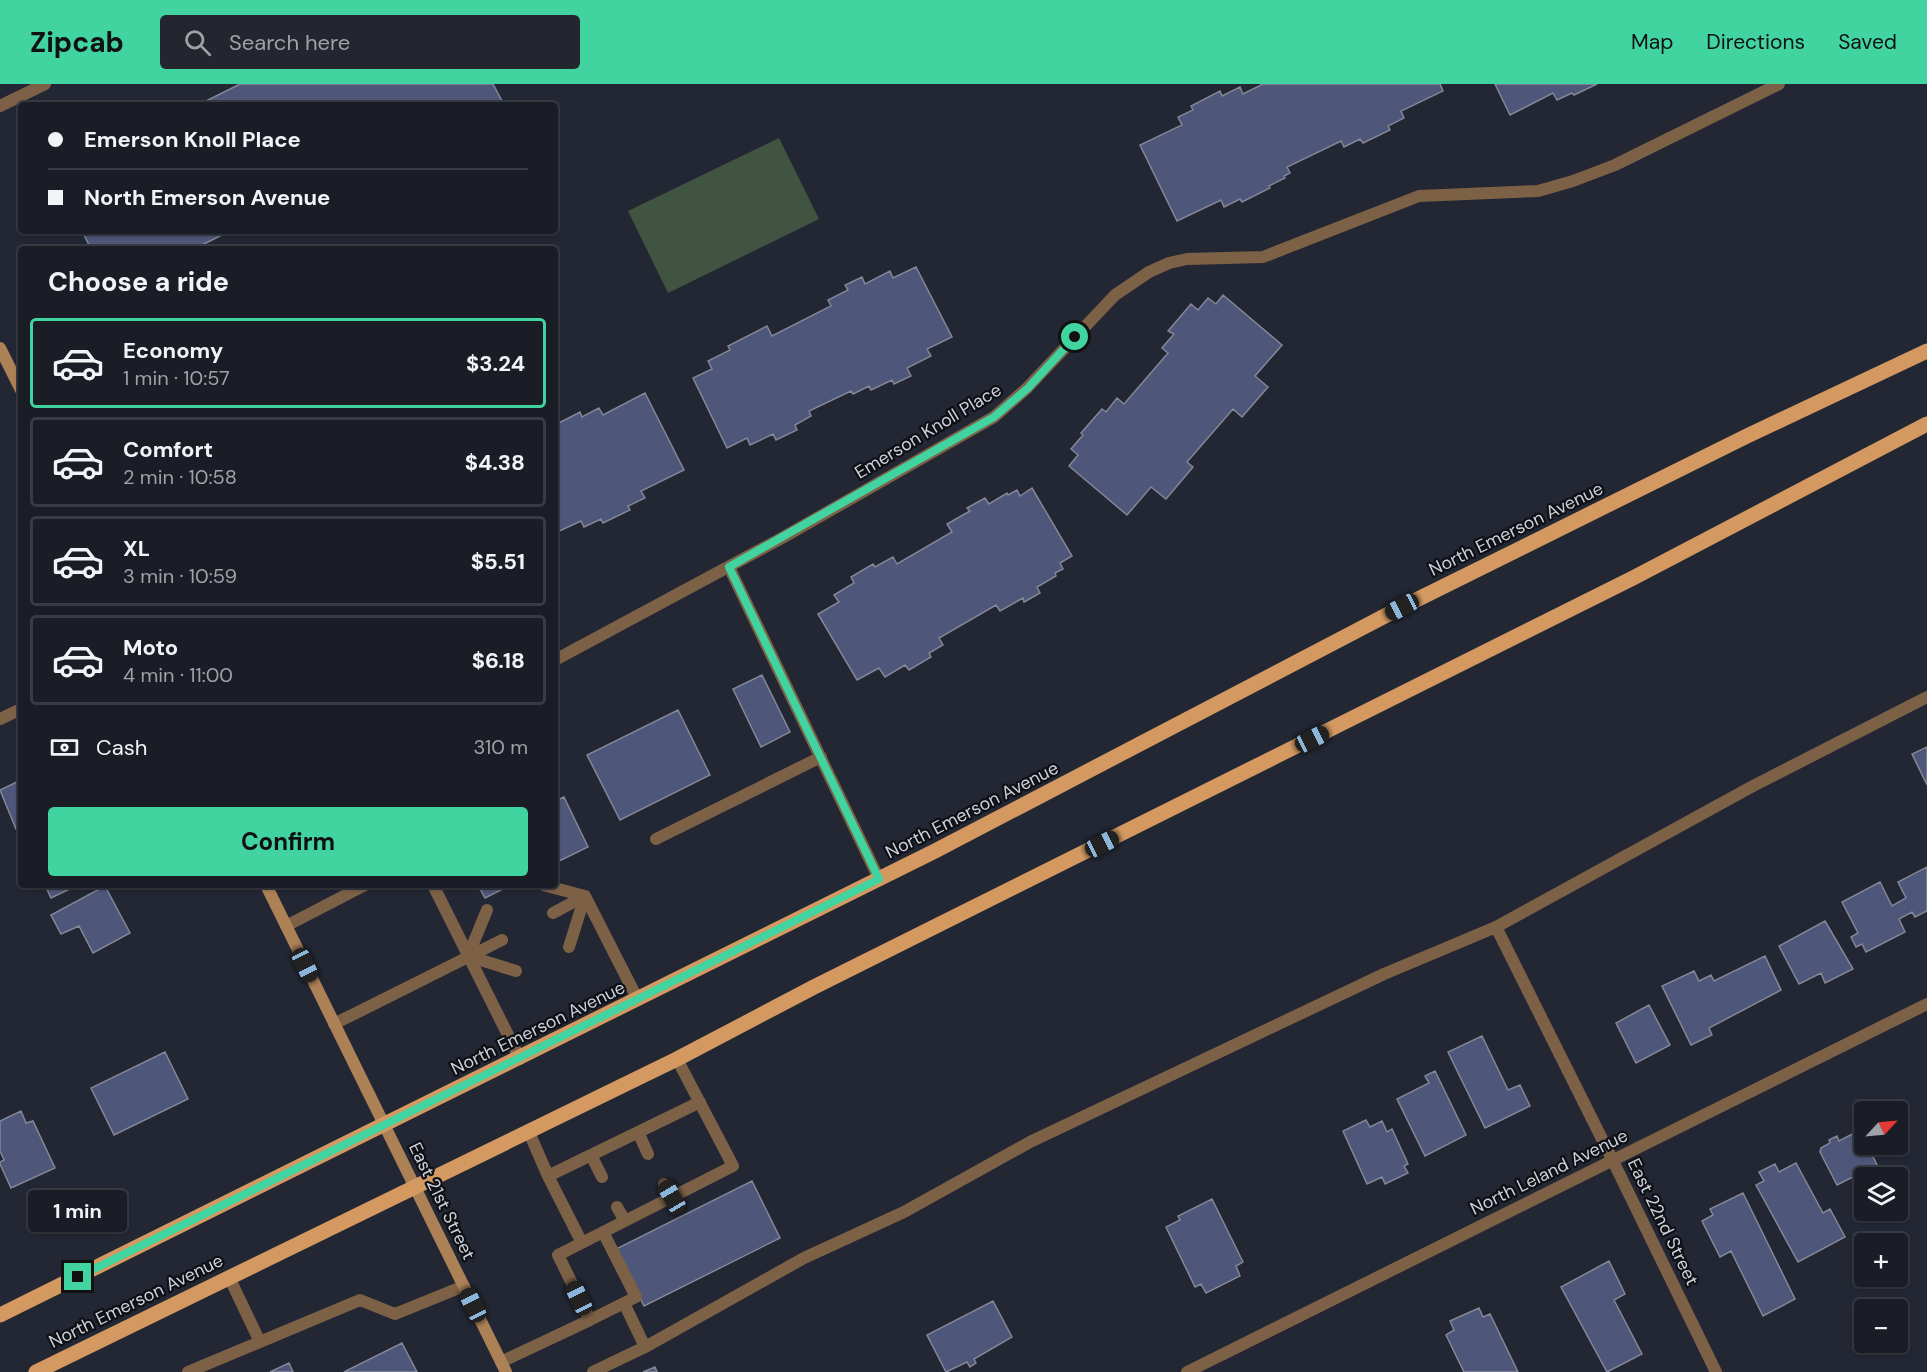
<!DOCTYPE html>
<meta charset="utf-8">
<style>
body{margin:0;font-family:"DM Sans",sans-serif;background:#23262e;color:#f1f3f6;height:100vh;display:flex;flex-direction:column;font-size:22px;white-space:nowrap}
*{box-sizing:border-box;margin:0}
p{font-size:20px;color:#9fa2a7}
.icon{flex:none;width:33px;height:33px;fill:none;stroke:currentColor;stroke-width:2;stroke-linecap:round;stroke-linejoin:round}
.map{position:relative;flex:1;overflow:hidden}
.drawer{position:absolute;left:18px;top:162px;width:540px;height:642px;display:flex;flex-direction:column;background:#1a1d26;border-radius:6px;box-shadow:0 2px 4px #0004,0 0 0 2px #383b43}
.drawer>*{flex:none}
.guide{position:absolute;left:18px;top:18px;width:540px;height:132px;border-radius:6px;box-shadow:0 2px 4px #0004,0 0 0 2px #383b43;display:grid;align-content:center;height:132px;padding:0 30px;background:#1a1d26}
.needle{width:39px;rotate:64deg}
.controls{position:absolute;left:1854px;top:1017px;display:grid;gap:12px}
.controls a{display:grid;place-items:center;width:54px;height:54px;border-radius:6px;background:#1a1d26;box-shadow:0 2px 4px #0004,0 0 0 2px #383b43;font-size:30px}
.end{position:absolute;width:27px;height:27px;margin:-14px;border:8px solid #41d4a1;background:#111;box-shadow:0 0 0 3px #111}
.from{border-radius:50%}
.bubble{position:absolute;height:42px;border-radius:6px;background:#1a1d26;box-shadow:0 2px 4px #0004,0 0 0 2px #383b43;font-size:20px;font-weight:700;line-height:42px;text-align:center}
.car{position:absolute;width:18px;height:36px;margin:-18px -9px;border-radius:8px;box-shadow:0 0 4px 2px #0007;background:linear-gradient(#222 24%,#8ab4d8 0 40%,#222 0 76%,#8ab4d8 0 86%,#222 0)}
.guide b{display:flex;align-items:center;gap:21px;height:57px;font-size:22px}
.guide b+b{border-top:2px solid #383b43}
.guide i{width:15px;height:15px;background:#f1f3f6}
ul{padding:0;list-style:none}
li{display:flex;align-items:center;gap:18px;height:90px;margin:0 12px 9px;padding:0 18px;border:3px solid #383b43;border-radius:6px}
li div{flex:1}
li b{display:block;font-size:22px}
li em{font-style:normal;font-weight:700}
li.active{border-color:#41d4a1}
li>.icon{width:54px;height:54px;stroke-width:1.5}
h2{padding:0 30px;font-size:27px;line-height:72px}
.pay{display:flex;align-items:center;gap:15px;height:66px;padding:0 30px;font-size:22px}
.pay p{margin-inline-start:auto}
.action{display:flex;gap:12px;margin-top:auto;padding:12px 30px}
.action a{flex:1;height:69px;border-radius:6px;background:#41d4a1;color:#111;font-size:24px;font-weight:700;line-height:69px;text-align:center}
header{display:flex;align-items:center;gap:36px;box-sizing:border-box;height:84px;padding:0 30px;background:#41d4a1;color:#111}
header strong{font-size:28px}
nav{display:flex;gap:33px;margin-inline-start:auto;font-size:21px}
.search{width:420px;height:54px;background:#23262e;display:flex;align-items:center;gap:15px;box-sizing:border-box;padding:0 21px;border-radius:6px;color:#9fa2a7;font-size:22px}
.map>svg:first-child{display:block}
.green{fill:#415441}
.building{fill:#4e5679;stroke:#838797;stroke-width:1.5}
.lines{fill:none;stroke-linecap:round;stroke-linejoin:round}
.lane{stroke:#7d6147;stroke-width:12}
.street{stroke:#7d6147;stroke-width:12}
.secondary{stroke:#ad8156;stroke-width:12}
.primary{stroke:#d39961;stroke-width:15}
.route{stroke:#41d4a1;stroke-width:8}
.labels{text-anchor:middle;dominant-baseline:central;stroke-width:4.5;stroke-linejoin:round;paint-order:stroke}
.street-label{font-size:18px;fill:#ced1d9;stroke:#0e1016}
</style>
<header>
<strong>Zipcab</strong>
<div class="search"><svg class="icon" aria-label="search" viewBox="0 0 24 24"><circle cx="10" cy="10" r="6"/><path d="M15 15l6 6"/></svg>Search here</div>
<nav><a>Map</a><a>Directions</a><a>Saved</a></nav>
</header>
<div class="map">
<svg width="1927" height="1288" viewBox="0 0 1927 1288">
<rect width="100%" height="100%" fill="#232733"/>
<path class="green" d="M779,54l40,81 -151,74 -40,-82z"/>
<path class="building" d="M240,0h253l11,21h-306z
M1263,0h177l3,7 -42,20 3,7 -16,8 2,4 -27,13 -3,-4 -16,8 -3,-6 -54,26 3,6 -6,3 1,2 -16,8 1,2 -28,14 -2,-3 -16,8 -3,-7 -44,21 -37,-76 42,-20 -4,-8 15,-7 -2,-4 29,-15 2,5 18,-9 3,7z
M1495,0h102l-23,11 -2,-2 -15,7 -4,-7 -43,22z
M82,147h148l-36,18h-103z
M916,183l36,70 -25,12 4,7 -24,12 4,8 -17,8 -2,-4 -21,10 -2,-4 -16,8 -2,-3 -42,20 2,5 -16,9 2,5 -21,10 -3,-6 -23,11 -3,-7 -20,10 -34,-70 19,-9 -4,-8 22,-11 -2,-4 39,-20 5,10 59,-30 -3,-6 20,-10 -3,-5 17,-8 3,7 25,-13 3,7z
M1223,211l59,50 -27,31 13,11 -26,30 -9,-8 -46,53 6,5 -27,32 -15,-12 -24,28 -58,-49 9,-11 -7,-6 12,-14 -2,-2 21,-24 4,3 11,-14 7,6 44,-51 -6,-5 12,-14 -6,-3 23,-27 7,6 10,-12 8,6z
M645,309l39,77 -43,21 4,7 -17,8 2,4 -27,13 -2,-4 -17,8 -3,-6 -26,12v-108l25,-13 2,5 17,-9 4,7z
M1032,404l40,68 -12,7 3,6 -8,4 1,3 -19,11 3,6 -16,9 -1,-4 -23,13 -4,-6 -57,33 4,7 -14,8 2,4 -22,13 -4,-5 -20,12 -6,-9 -22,12 -39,-66 21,-12 -5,-7 20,-12 -3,-6 22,-13 2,3 18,-10 4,7 55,-32 -5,-8 23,-13 -3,-3 18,-10 4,6 18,-11 1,2 9,-5 3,6z
M762,591l28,57 -29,15 -28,-58z
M678,626l32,65 -90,45 -33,-65z
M1927,663v38l-15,-31z
M21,696v47l-5,2 -16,-39z
M564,713l24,50 -33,16v-62z
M1927,783v44l-12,6 -3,-5 -13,7 6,13 -39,20 -4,-8 -6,3 -5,-10 7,-4 -16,-31 38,-20 12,24 14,-8 -8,-16z
M45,801h33l-27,13z
M478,801h33l-26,13z
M105,802l25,47 -37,20 -14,-27 -18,8 -10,-19z
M1825,837l28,48 -28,14 -4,-10 -22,11 -20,-38z
M1765,872l16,34 -72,38 3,7 -21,10 -29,-59 32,-15 5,10 12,-6 3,6z
M1649,921l21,40 -34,18 -20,-40z
M1482,952l26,54 12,-5 10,21 -45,22 -37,-76z
M165,968l23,47 -74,36 -23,-47z
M1435,987l31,64 -41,21 -28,-57 32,-16 -4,-7z
M21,1027l5,12 7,-2 22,47 -44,20 -11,-24v-2l4,-2 -4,-9v-30z
M1366,1036l4,7 12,-6 5,11 5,-3 16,35 -4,2 4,7 -23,11 -3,-7 -15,7 -24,-53z
M1860,1046l4,14h3l10,21 -40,20 -17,-33 1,-4 9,-5 -1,-3 8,-4 2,5z
M1796,1079l27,50 7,-4 15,28 -47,25 -42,-77 8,-4 -5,-9 16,-8 4,8z
M752,1097l28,57 -136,68 -28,-57z
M1743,1109l52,106 -32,17 -32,-65 -11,6 -18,-36 11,-6 -3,-6z
M1212,1115l31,63 -7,4 4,10 -34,17 -5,-9 -6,3 -29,-60 14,-7 -2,-4z
M1609,1177l16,33 -11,6 28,54 -35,18 -46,-85z
M993,1217l19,36 -38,22 2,4 -6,4 -3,-5 -21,10 -19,-37z
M1479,1224l4,9 7,-3 28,58h-54l-18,-37 8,-5 -4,-9z
M402,1259l15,29h-73z
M289,1279l4,9h-23z
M655,1283l2,5h-14z"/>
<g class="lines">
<path class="lane" d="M729,483l150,312
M656,755l165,-82
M433,801l87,174
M543,801l42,11 53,104
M487,826l-19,46 48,15
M553,829l32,-17
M286,842l79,-41
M569,863l16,-51
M334,940l168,-84
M528,1046l20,46
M638,1048l10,22
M591,1071l11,22
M664,1100l8,13
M617,1123l8,14
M582,1159l-34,-67 152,-74
M229,1193l31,65
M624,1219l21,44
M590,1236l46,-23 -33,-65
M501,1278l89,-42 -32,-65 175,-89 -56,-107
M188,1288l172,-72 35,14 69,-28
M593,1288l54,-26 157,-88 100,-46 126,-70 354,-168 112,-47 257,-141 174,-89"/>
<path class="street" d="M0,22l45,-22
M555,576l227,-122 212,-121 33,-29 88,-93 34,-23 20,-9 18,-4 76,-2 156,-61 119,-5 35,-10 42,-16 164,-81
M0,635l21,-10
M1496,843l117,234 103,211
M1187,1288l740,-368"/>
<path class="secondary" d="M0,264l21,42
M266,801l240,487"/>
<path class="primary" d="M0,1231l935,-464 467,-244 345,-171 180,-85
M36,1288l641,-313 137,-72 819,-409 294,-154"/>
</g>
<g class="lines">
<path class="route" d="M78,1193l801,-398 -150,-312 265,-150 34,-29 47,-51"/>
</g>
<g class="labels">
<g class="street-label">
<text transform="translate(928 347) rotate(-31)">Emerson Knoll Place</text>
<text transform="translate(1516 445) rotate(-26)">North Emerson Avenue</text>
<text transform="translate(972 726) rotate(-27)">North Emerson Avenue</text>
<text transform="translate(538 944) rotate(-26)">North Emerson Avenue</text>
<text transform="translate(1549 1088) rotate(-26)">North Leland Avenue</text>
<text transform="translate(442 1117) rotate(64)">East 21st Street</text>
<text transform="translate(1663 1138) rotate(64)">East 22nd Street</text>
<text transform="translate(136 1217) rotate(-26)">North Emerson Avenue</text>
</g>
</g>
</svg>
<div class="controls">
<a><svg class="needle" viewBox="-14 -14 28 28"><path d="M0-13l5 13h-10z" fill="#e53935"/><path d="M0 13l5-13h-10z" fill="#9fa2a7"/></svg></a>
<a><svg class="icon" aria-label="layers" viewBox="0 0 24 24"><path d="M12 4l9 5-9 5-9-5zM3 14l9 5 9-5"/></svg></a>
<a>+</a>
<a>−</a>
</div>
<i class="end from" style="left:1075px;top:253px"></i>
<i class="end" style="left:78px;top:1193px"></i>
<div class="bubble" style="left:28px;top:1106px;width:99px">1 min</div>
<i class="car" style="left:1402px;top:523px;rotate:242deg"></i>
<i class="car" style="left:1312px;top:655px;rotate:63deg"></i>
<i class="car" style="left:1102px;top:760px;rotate:63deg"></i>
<i class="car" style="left:305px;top:881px;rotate:154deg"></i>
<i class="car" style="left:672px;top:1113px;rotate:330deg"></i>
<i class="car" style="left:579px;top:1214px;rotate:334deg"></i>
<i class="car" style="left:473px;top:1221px;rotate:334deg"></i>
<div class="guide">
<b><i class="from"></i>Emerson Knoll Place</b>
<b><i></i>North Emerson Avenue</b>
</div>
<section class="drawer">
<h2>Choose a ride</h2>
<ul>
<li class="active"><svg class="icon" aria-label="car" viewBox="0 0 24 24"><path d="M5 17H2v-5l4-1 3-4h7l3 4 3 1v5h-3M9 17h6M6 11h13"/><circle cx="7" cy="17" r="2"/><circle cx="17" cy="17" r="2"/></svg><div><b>Economy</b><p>1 min · 10:57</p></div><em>$3.24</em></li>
<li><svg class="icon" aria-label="car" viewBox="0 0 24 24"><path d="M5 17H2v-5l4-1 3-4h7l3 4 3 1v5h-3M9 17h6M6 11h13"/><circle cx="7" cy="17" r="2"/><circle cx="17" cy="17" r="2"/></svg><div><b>Comfort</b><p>2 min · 10:58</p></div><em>$4.38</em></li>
<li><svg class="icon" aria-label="car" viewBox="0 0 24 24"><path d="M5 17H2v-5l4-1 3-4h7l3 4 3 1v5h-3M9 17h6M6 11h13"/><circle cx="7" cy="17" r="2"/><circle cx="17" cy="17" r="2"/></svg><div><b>XL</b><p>3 min · 10:59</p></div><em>$5.51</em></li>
<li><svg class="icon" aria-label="car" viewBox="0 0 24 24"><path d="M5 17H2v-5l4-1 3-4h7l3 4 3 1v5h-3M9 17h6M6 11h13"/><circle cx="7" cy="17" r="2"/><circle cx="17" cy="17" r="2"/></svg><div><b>Moto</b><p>4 min · 11:00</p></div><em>$6.18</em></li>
</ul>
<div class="pay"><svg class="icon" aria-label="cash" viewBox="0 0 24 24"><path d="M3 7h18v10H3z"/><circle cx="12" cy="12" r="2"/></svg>Cash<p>310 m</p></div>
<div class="action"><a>Confirm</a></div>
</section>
</div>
